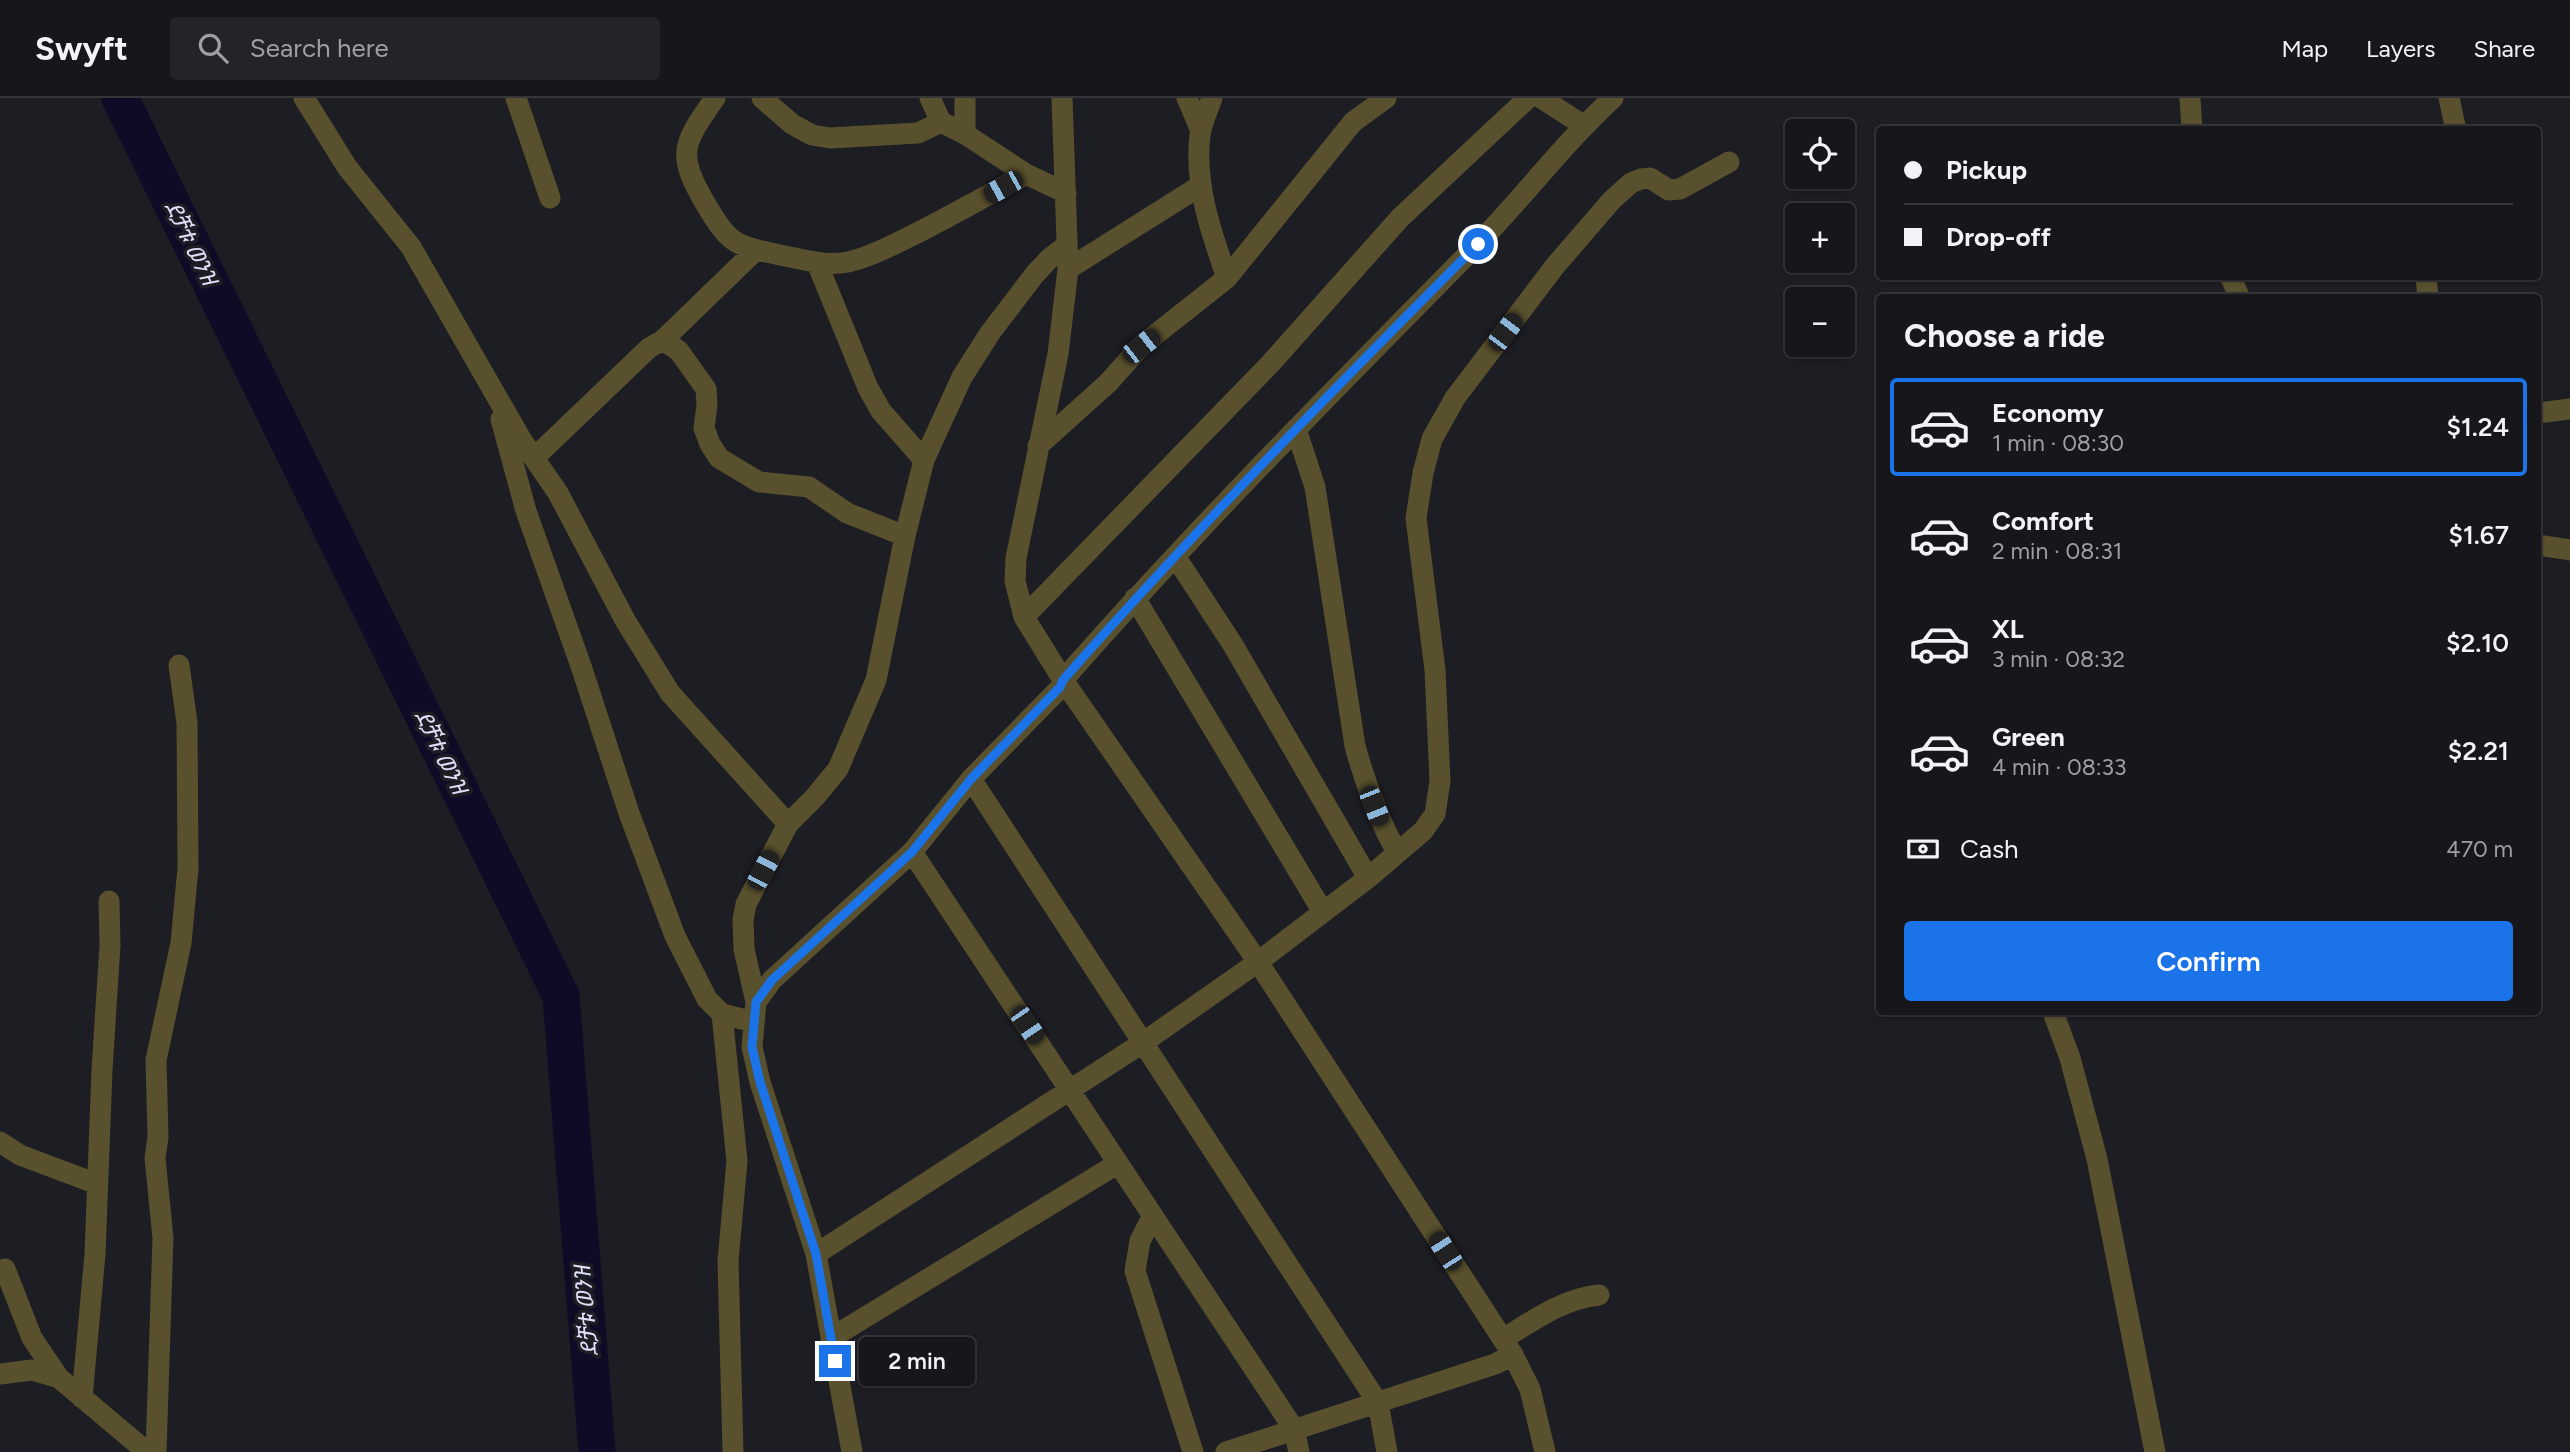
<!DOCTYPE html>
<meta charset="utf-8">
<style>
body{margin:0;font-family:Figtree,"Noto Sans Ethiopic",sans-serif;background:#232328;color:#f1f3f6;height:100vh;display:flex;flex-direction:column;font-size:26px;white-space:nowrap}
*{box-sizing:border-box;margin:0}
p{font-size:23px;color:#9e9fa3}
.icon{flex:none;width:38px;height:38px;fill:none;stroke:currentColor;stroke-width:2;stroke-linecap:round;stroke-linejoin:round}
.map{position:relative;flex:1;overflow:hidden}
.drawer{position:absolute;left:1876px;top:196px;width:665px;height:721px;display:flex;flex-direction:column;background:#16161b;border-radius:7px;box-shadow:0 2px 5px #0004,0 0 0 2px #35353a}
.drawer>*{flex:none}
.banner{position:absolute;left:1876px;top:28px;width:665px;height:154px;border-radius:7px;box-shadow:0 2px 5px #0004,0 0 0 2px #35353a;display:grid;align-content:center;height:154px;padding:0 28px;background:#16161b}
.tools{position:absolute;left:1785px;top:21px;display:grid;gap:14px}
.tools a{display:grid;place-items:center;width:70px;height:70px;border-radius:7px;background:#16161b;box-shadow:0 2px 5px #0004,0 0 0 2px #35353a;font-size:35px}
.end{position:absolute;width:32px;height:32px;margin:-16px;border:9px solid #1a73e8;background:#fff;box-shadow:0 0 0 4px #fff}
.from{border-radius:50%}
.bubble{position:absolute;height:49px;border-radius:7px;background:#16161b;box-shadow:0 2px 5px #0004,0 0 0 2px #35353a;font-size:23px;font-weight:600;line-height:49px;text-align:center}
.car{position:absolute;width:21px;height:42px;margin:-21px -10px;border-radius:9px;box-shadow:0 0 5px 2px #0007;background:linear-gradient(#222 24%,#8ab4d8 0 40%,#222 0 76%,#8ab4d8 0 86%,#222 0)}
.banner b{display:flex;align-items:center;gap:24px;height:66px;font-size:26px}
.banner b+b{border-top:2px solid #35353a}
.banner i{width:18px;height:18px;background:#f1f3f6}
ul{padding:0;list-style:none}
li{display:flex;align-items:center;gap:21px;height:98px;margin:0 14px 10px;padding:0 14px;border:4px solid transparent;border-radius:7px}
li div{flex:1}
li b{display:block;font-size:26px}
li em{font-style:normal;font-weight:600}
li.on{border-color:#1a73e8}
li>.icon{width:63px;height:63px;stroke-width:1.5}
h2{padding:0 28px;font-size:32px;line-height:84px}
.pay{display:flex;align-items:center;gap:18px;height:77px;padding:0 28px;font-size:26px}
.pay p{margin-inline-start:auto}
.primary-button{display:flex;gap:14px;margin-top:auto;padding:14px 28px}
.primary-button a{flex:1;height:80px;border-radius:7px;background:#1a73e8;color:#fff;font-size:28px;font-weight:600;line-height:80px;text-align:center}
header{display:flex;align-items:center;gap:42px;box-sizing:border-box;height:98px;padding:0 35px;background:#16161b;border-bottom:2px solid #35353a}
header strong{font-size:33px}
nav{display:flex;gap:38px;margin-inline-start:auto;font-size:24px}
.search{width:490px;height:63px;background:#232328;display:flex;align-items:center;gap:18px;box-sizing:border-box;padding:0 24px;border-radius:7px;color:#9e9fa3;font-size:26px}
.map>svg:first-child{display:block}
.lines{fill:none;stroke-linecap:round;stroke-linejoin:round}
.river{stroke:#0e0b27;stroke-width:37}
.street{stroke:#59502d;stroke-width:21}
.route{stroke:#1a73e8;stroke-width:9}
.labels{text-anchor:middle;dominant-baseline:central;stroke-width:7;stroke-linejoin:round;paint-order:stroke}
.water-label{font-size:23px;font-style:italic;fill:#dddef7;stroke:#1d1d24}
</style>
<header>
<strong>Swyft</strong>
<div class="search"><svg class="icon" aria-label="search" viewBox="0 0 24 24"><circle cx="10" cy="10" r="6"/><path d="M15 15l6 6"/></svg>Search here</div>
<nav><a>Map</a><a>Layers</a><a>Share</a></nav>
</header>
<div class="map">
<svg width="2570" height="1354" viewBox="0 0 2570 1354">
<rect width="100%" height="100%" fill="#1d1d24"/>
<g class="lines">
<path class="river" d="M120,0l441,898 36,456"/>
<path class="street" d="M304,0l43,69 64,80 110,192 37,54 67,127 45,73 118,131
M516,0l34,100
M715,0c-32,46 -39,55 -10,105 25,42 29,42 75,52 22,4 45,12 68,7 22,-5 45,-17 65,-27 38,-19 75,-40 113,-61
M762,0l30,26 20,11 18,3 88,-5 23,-11
M930,0l11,24 24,12 61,40 40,19
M965,0v36
M1062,0l6,171 -10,85 -42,204 -1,23 9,36 39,63 195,282 255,393 17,34 15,63
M1187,0l14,33
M1212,0c-4,12 -10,24 -12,37 -6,49 11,97 27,143
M1541,0l42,27
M2190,0l2,32
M2449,0l7,32
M817,165l51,125 13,23 43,49
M1068,171l132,-83
M2230,178l10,22
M2426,178l2,22
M663,242l16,11 27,38 1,16 -3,23 6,16 9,14 40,24 50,5 38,26 58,23
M2538,315l32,-4
M501,321l25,92 55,155 48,147 46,123 32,63 15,15 32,8
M1296,331l19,58 40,259c10,37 23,72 42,107
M1038,348l70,-63 33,-37 86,-68 126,-156 33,-24
M534,360l115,-110 14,-8 93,-90
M2538,447l32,5
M1175,458l58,89 135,233
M1135,500l188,314
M1024,519l247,-254 129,-145 128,-120
M971,681l407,624 9,49
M912,754l382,577 5,23
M756,904l-12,-53 -1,-29 3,-16 42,-80 27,-27 23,-28 38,-89 29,-144 19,-76 38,-83 28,-44 45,-59 15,-16 17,-13
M2053,914l17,46 27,101 58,293
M722,916l15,147 -9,100 5,191
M0,1044l20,13 77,29
M1152,1119l-12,24 -5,30 58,181
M816,1156l328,-212 114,-80 110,-84 55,-47 12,-17 5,-33 -5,-111 -19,-152 7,-45 9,-34 23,-41 100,-132 57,-66 19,-17 10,-4 9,-1 19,12 11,-1 49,-27
M5,1171l27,69 27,40 88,74
M831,1240l286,-174
M1503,1241c31,-19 59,-40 96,-44
M0,1276l32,-4 27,8
M82,1300l13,-144 7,-184 8,-125 -1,-44
M156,1354l7,-214 -8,-80 3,-21 -2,-77 25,-117 7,-75 -1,-145 -8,-58
M852,1354l-36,-198 -56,-172 -8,-35 4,-45 16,-22 140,-128 59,-73 90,-92 2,-7c130,-148 268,-287 406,-427 50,-50 92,-107 144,-155
M1226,1354l269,-88 18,-9"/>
</g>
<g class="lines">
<path class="route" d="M835,1263l-19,-107 -56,-172 -8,-35 4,-45 16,-22 140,-128 59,-73 89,-92 3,-7c133,-151 274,-294 415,-436"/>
</g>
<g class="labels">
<g class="water-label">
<text transform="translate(191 145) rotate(64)">ደቻቱ ወንዝ</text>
<text transform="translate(441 654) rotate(64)">ደቻቱ ወንዝ</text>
<text transform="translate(586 1213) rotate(-95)">ደቻቱ ወንዝ</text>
</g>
</g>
</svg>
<div class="tools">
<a><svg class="icon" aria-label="locate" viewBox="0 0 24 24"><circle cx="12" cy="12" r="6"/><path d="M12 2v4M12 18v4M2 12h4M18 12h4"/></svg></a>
<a>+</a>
<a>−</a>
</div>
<i class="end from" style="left:1478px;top:146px"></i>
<i class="end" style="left:835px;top:1263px"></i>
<div class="bubble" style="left:859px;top:1239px;width:116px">2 min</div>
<i class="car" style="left:1003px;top:89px;rotate:241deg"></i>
<i class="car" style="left:1505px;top:234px;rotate:37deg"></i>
<i class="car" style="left:1141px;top:248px;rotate:52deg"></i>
<i class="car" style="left:1374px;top:708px;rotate:158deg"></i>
<i class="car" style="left:763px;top:772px;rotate:28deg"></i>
<i class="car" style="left:1027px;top:927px;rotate:146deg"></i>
<i class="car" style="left:1445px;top:1153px;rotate:327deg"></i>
<div class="banner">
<b><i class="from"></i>Pickup</b>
<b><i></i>Drop-off</b>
</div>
<section class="drawer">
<h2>Choose a ride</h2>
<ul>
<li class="on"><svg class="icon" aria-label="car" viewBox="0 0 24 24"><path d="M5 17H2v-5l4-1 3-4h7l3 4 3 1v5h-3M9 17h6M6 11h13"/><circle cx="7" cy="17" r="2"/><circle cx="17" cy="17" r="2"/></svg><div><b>Economy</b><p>1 min · 08:30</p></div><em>$1.24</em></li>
<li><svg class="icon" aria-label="car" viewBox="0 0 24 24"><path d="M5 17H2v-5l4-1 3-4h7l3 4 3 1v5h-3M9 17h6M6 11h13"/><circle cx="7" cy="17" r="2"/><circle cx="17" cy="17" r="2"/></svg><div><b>Comfort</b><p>2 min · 08:31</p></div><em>$1.67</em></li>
<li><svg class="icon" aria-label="car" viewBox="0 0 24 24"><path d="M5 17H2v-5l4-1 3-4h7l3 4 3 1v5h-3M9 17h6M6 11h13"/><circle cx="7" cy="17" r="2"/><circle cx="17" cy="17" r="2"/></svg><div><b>XL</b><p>3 min · 08:32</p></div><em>$2.10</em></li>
<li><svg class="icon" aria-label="car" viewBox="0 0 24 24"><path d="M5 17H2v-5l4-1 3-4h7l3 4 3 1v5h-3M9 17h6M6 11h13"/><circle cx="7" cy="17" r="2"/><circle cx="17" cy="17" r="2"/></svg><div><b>Green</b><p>4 min · 08:33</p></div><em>$2.21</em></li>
</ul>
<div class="pay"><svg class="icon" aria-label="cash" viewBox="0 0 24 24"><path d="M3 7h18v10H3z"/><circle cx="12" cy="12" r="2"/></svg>Cash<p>470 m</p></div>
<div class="primary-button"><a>Confirm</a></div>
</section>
</div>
